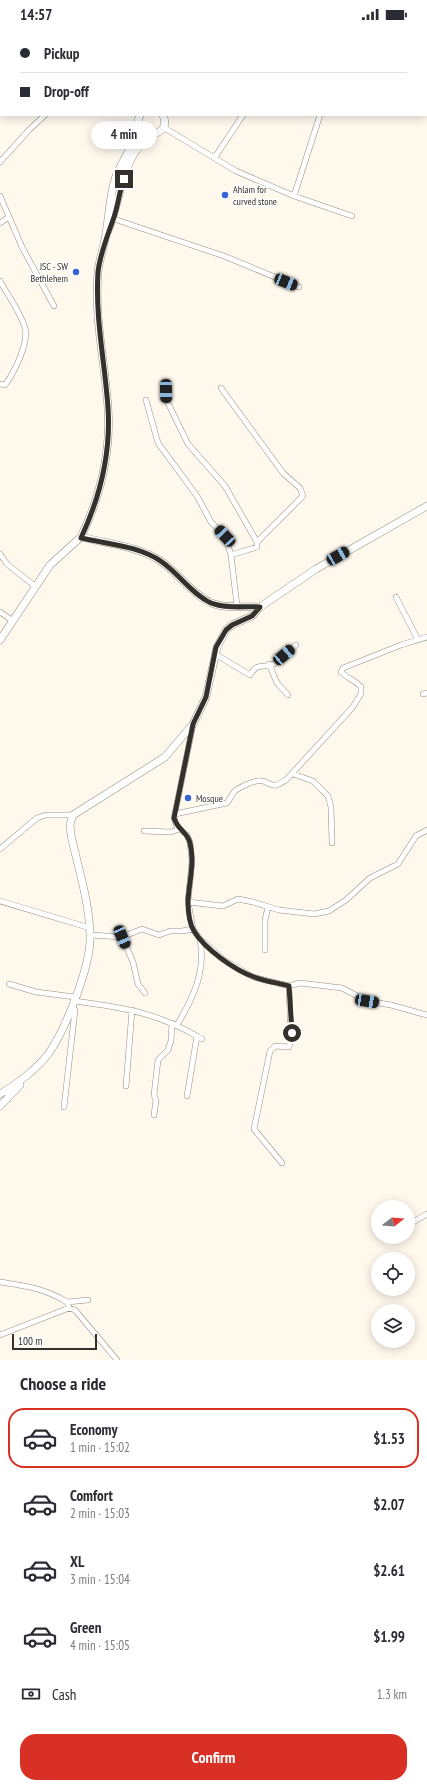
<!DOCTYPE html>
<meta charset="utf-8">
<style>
body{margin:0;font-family:"PT Sans Narrow",sans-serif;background:#f7f7f7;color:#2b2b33;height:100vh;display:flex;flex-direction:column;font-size:15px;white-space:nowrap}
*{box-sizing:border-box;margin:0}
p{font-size:13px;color:#7c7c81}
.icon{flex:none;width:22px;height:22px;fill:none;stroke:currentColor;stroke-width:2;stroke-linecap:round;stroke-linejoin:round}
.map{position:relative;height:1332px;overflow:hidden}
.sheet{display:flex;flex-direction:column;background:#fff;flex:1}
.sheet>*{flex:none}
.top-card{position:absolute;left:0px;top:0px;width:427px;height:88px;box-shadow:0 2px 10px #0003;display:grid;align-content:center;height:88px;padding:0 20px;background:#fff}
.needle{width:26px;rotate:73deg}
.controls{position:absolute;left:371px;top:1172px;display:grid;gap:8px}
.controls a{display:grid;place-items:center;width:44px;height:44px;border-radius:50%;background:#fff;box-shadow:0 2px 10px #0003;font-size:20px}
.scale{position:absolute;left:12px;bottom:10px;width:85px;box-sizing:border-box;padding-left:4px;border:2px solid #34312c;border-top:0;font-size:11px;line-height:14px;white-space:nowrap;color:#34312c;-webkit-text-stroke:3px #fff;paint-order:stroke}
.end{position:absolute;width:18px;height:18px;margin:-9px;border:5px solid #34312c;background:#fff;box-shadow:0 0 0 2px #fff}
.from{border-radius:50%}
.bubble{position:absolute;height:28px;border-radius:14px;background:#fff;box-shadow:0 2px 10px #0003;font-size:13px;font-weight:700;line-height:28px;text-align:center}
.car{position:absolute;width:12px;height:24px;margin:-12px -6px;border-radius:5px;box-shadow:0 0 3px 1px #0007;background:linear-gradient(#222 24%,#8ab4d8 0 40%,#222 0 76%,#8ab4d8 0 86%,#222 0)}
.top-card b{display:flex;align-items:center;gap:14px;height:38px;font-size:15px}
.top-card b+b{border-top:1px solid #e1e1e2}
.top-card i{width:10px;height:10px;background:#2b2b33}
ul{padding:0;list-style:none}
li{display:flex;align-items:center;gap:12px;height:60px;margin:0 8px 6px;padding:0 12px;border:2px solid transparent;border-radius:16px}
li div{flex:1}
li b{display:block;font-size:15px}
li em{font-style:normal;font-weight:700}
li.current{border-color:#d93025}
li>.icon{width:36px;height:36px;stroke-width:1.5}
h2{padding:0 20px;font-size:18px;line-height:48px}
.pay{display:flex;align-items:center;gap:10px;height:44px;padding:0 20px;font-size:15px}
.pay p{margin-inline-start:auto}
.cta{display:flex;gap:8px;margin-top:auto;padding:8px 20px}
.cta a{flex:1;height:46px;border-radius:16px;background:#d93025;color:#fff;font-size:16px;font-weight:700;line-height:46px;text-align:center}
.status{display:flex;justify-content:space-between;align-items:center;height:28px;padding:0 20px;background:#fff;direction:ltr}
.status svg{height:11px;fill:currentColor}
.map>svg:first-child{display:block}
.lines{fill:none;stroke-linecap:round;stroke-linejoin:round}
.street-casing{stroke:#948e81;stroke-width:6}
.secondary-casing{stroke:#948e81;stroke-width:8}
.street{stroke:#fff;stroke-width:5}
.secondary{stroke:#fff;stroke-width:7}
.route{stroke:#34312c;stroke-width:5}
.poi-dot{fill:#3863d3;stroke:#fff;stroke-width:1.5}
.labels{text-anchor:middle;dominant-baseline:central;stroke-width:3;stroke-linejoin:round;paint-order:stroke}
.poi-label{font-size:10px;fill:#34312c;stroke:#fff;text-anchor:start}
</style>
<div class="status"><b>14:57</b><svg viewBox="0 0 49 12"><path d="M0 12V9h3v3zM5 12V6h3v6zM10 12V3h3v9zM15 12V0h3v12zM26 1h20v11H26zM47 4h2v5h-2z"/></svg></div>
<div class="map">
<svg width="427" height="1332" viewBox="0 0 427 1332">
<rect width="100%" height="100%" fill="#fef8ed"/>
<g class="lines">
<g class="street-casing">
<path id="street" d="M161,0l3,1
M231,1l1,-1
M308,1l1,-1
M163,99l73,44 58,25 58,20
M215,129l28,-42
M0,134l29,-32 16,-15
M0,168l22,51 32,59
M294,168l26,-81
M114,191l110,37 75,31
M0,195l9,-6
M0,253c7,13 21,32 25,47 4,15 -11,45 -20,57l-5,-1
M166,355v16l22,45 37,42 32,56
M221,360l62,85 17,15 3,8 -46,46v5l-26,8
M146,372l12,43 39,53 14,26 14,14 6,19 6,51
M0,526l7,10 29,23
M396,569l22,43
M0,584l13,9
M215,626l35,21c8,-14 14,-6 24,-11 8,-5 15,-13 22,-19
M269,636l8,19 11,12
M423,666l4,-1
M193,697l-19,93 3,9 10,8 3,7 2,19 -4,41 5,27 7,10 24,21 29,17 36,9 11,-3 42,5 25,13 24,4 36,10
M293,746l20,7 15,15 3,11 1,36
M175,786l52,-11c3,-4 6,-11 9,-13 6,-4 21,-11 27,-9 13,5 9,7 23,-1l66,-72 9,-14v-7c-6,-7 -14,-9 -20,-15l2,-4 58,-23 26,-8
M144,803l27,1 8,-3
M0,821l37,-31 9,-3h27
M0,873l90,27
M188,874l35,4 15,-7 15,3 26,8 35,4 15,-3 17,-11 24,-22 28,-14 18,-28 11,-6
M91,907l31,2 20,-8 17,6 11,-4h12l11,-2
M122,909l11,25 5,22 7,9
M265,922v-30l3,-13
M9,956l27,8 39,5
M73,973c49,6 86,12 129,38
M177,997c16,-27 29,-53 23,-85
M126,1058l6,-76
M187,1068l10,-60
M64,1079l11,-97 -3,-4
M154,1087l2,-15 -2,-5 4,-35 10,-10 3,-9 1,-18
M282,1135l-28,-34 16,-78 5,-5 14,1 2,-8 -2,-53
M408,1197l19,-11
M0,1254c26,4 44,6 67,20l2,6 6,2 42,50
M67,1274l21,-2
M0,1307l69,-27"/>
</g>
<g class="secondary-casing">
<path id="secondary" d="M117,1l1,-1
M140,87c-12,25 34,25 23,0
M108,203c12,-27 15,-82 45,-96
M81,509c19,-40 30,-84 27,-129 -3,-45 -14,-91 -10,-136 1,-11 5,-22 7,-33 4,-20 4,-40 10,-60 6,-18 20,-34 24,-53
M0,612l50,-75 31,-28c26,7 59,9 81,25 17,12 30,32 49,41 15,6 34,3 49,4
M0,1066c16,-9 38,-26 49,-41 17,-25 43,-89 41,-119 -1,-34 -12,-66 -19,-99l-1,-11 3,-9 92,-58 28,-33 13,-27 11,-50 9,-17 6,-5 20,-9 8,-9 56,-38 111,-63
M0,1078l20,-21"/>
</g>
<use href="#street" class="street"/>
<use href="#secondary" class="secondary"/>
</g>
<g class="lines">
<path class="route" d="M124,151c-5,13 -6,28 -11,41 -6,17 -13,34 -15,52 -3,46 7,91 10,136 3,45 -8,89 -27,130 26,6 59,8 81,24 17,12 30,32 49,41 15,6 34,3 49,4l-8,9 -20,9 -6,5 -10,17 -10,50 -13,27 -19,94c4,13 14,14 16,25 5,19 -1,39 -2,58 0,9 1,22 6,30 10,17 40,39 60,46 11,4 24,6 35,9l3,47"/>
</g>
<g class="poi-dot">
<circle cx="225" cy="167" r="4"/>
<circle cx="76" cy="244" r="4"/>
<circle cx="188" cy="770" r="4"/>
</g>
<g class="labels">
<g class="poi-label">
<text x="233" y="161">Ahlam for<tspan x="233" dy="12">curved stone</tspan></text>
<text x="68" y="238" text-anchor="end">JSC - SW<tspan x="68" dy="12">Bethlehem</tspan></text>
<text x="196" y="770">Mosque</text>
</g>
</g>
</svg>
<div class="controls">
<a><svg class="needle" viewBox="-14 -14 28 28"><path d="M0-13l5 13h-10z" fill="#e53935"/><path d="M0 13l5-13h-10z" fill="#7c7c81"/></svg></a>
<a><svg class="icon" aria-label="locate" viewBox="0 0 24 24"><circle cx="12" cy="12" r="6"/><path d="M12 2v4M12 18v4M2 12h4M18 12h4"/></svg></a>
<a><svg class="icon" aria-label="layers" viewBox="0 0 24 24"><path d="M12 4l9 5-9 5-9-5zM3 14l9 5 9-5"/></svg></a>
</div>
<div class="scale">100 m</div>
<i class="end from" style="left:292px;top:1005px"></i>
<i class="end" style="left:124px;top:151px"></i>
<div class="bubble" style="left:91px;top:93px;width:66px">4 min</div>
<i class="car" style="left:286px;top:254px;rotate:112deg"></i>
<i class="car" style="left:166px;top:363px;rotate:179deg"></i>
<i class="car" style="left:225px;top:508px;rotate:317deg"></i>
<i class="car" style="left:338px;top:528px;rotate:60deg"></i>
<i class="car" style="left:284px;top:627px;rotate:50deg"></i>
<i class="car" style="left:122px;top:909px;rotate:157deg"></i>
<i class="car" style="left:367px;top:973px;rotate:99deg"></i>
<div class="top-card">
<b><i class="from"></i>Pickup</b>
<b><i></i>Drop-off</b>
</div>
</div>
<section class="sheet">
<h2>Choose a ride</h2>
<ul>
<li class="current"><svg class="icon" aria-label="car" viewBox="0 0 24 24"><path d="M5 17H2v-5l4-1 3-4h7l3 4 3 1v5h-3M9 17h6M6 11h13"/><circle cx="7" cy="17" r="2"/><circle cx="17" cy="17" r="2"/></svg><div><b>Economy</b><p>1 min · 15:02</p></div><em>$1.53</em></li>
<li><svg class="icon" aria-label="car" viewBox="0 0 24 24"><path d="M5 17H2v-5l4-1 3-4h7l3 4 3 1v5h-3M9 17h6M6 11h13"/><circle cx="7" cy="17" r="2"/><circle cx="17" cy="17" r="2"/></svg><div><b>Comfort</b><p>2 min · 15:03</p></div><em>$2.07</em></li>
<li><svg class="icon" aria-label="car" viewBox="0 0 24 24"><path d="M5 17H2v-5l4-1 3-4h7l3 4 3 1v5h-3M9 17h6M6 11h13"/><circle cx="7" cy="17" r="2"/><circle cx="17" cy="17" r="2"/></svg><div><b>XL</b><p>3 min · 15:04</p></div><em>$2.61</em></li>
<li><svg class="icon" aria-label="car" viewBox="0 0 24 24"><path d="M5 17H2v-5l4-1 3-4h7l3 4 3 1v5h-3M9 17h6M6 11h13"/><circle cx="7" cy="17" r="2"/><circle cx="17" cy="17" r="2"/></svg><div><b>Green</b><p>4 min · 15:05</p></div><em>$1.99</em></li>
</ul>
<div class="pay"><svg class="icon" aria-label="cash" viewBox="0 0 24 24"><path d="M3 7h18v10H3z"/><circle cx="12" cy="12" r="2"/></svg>Cash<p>1.3 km</p></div>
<div class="cta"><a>Confirm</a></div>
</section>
